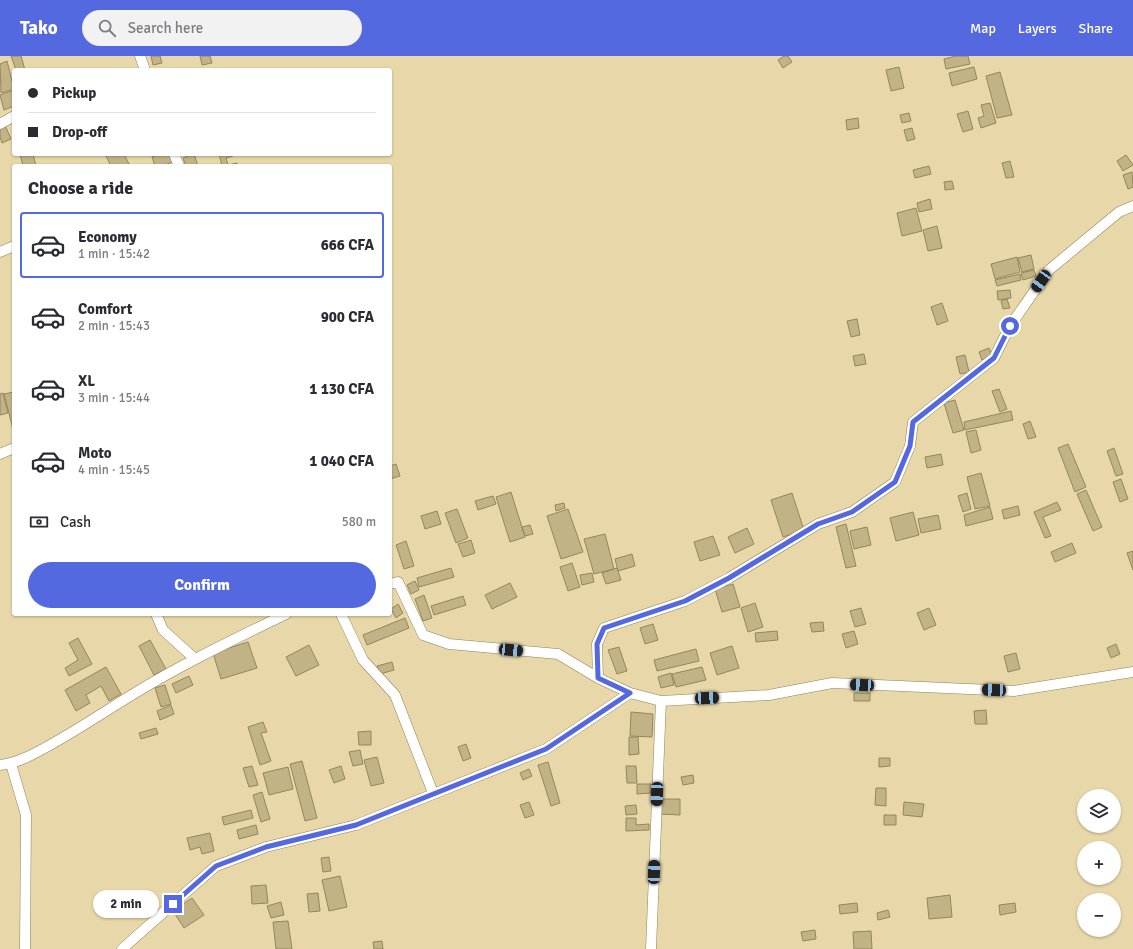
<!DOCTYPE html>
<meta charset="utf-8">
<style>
body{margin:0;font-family:Signika,sans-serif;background:#f2f2f3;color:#2b2b33;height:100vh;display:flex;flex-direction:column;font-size:15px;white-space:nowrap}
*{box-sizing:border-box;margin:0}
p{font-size:13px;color:#7c7c81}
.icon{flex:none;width:22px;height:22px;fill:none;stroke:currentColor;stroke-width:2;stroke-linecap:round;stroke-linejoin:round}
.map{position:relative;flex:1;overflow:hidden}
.panel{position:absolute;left:12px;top:108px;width:380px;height:452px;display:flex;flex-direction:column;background:#fff;border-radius:4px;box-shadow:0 1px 3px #0004}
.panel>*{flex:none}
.banner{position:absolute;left:12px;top:12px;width:380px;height:88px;border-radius:4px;box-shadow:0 1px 3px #0004;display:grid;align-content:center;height:88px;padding:0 16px;background:#fff}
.fabs{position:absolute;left:1077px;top:733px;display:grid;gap:8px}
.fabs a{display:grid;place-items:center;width:44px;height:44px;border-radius:50%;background:#fff;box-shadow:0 1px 3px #0004;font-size:20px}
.end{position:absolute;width:18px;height:18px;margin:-9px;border:5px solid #5469df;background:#fff;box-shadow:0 0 0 2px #fff}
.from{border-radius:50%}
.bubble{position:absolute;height:28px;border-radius:14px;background:#fff;box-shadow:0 1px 3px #0004;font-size:13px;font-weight:700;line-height:28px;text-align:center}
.car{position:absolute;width:12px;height:24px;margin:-12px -6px;border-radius:5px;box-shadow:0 0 3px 1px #0007;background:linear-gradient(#222 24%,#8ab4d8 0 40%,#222 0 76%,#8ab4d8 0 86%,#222 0)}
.banner b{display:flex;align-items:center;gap:14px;height:38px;font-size:15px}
.banner b+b{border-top:1px solid #e1e1e2}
.banner i{width:10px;height:10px;background:#2b2b33}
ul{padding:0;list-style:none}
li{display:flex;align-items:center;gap:12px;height:66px;margin:0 8px 6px;padding:0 8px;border:2px solid transparent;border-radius:4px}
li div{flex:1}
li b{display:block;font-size:15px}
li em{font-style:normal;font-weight:700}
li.active{border-color:#5469df}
li>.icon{width:36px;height:36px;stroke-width:1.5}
h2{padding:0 16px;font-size:18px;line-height:48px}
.pay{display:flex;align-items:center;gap:10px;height:44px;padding:0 16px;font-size:15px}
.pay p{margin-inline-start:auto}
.cta{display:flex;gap:8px;margin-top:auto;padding:8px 16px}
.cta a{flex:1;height:46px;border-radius:24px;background:#5469df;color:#fff;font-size:16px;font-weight:700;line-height:46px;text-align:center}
header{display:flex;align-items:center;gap:24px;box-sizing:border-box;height:56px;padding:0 20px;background:#5469df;color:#fff}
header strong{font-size:19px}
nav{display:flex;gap:22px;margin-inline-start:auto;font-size:14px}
.search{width:280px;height:36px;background:#f2f2f3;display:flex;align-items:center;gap:10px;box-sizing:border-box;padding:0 14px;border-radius:22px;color:#7c7c81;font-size:15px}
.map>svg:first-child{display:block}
.building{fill:#c1b386;stroke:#95865b}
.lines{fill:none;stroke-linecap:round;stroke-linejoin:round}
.street-casing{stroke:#908256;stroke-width:11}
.street{stroke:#fff;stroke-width:10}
.route{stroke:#5469df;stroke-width:5}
</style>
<header>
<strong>Tako</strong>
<div class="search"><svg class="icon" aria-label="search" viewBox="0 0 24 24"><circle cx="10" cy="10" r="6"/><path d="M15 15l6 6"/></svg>Search here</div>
<nav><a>Map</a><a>Layers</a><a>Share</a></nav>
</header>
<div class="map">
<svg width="1133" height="893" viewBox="0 0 1133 893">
<rect width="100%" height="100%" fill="#e7d7a9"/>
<path class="building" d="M11,0h10l4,14h-9z
M151,0h9l2,7 -9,2z
M200,0h10l2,7 -10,2z
M784,0h4l4,6 -9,6 -5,-8z
M956,0h12l2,8 -24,5 -2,-10z
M7,5l7,28 -13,4 -1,-29z
M899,11l5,21 -13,3 -5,-21z
M974,11l3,12 -25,7 -3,-13z
M1000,16l12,43 -15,3 -11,-42z
M14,34v16l-10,4 -4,-15z
M990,47l6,20 -15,5 -3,-10 6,-2 -3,-11z
M968,55l5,18 -10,3 -6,-18z
M909,57l2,8 -9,2 -2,-8z
M858,62l1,10 -12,2 -1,-10z
M5,69l6,14 -9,4 -2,-6v-10z
M912,72l3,11 -8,2 -3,-11z
M20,98h13l3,12h-13z
M105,98h19l6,12h-19z
M159,98h10l3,8 -9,4h-8l-3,-9z
M194,98l4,12h-12l-3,-8z
M219,98h13l1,2 -7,2 2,7 9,-2 1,3h-16z
M1126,99l7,10 -10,6 -6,-10z
M1010,105l4,16 -8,1 -4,-15z
M929,110l2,8 -16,4 -2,-8z
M1132,116l1,15 -5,2 -5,-14z
M952,125l2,8 -9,1 -1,-8z
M930,143l2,10 -13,3 -2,-9z
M916,152l6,23 -20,5 -5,-23z
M937,170l5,22 -14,3 -5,-21z
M1031,199l3,14 -12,3 -4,-14z
M1017,201l3,15 -25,7 -4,-15z
M1034,214l2,6 -13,4 -2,-7z
M1020,218l1,6 -24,6 -2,-6z
M1010,234l1,8 -13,2 -1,-9z
M1007,243l3,9 -7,1 -2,-8z
M942,247l6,18 -11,4 -6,-18z
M857,263l3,16 -9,2 -4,-16z
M989,292l3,8 -10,4 -3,-8z
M864,298l2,10 -11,2 -2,-10z
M965,299l4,17 -9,2 -4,-17z
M999,333l8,20 -7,3 -8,-21z
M14,336v41l-10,-39z
M3,337l5,20 -8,2v-21z
M955,344l9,30 -11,3 -9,-30z
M1011,355l2,9 -48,10 -1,-8z
M1030,365l6,16 -8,2 -5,-15z
M976,374l5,20 -10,3 -5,-21z
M1068,388l18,43 -11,5 -17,-44z
M1114,392l9,26 -7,2 -9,-25z
M941,398l2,11 -16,3 -2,-11z
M396,408l4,12 -10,3v-13z
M981,417l9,33 -15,3 -8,-32z
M1121,423l7,20 -8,3 -7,-20z
M1086,434l16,37 -9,4 -16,-37z
M511,436l14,45 -15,5 -14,-45z
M792,437l12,37 -21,7 -12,-37z
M967,437l4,16 -8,3 -5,-16z
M493,440l3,8 -18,6 -3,-9z
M1057,446l4,8 -18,7 8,19 -6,2 -11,-26z
M564,447l1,5 -9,3 -1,-6z
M1018,450l2,9 -16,4 -2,-9z
M990,451l3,12 -27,7 -2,-11z
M457,453l11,29 -12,5 -11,-30z
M568,453l15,43 -22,7 -14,-43z
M437,455l4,13 -16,5 -4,-13z
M913,456l6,23 -23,6 -6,-23z
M938,459l3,14 -20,4 -3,-14z
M846,468l10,42 -10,2 -10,-41z
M530,469l3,9 -8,2 -3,-9z
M867,471l4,18 -17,4 -4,-18z
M747,472l7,16 -19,9 -7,-16z
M605,478l9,35 -20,5 -10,-35z
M713,480l7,19 -20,6 -6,-19z
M471,484l4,13 -12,4 -5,-13z
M406,485l8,25 -10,3 -8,-24z
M1072,487l4,10 -21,9 -4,-10z
M1133,495v19l-6,-17z
M632,498l3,12 -17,5 -3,-12z
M572,507l8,24 -12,4 -8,-24z
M451,512l3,9 -35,10 -2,-9z
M617,512l4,12 -15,4 -4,-11z
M592,517l2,9 -12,3 -2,-10z
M415,525l4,9 -8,4 -4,-9z
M510,527l7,14 -25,12 -7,-14z
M733,528l7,23 -18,5 -7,-23z
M424,539l8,23 -9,3 -8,-22z
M463,540l3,9 -32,10 -3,-9z
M755,547l8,24 -15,5 -7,-24z
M398,548l5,9 -7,5 -5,-9z
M861,552l5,16 -11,3 -5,-16z
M929,552l7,17 -12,5 -7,-17z
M405,562l4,10 -42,17 -4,-10z
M823,566l1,9 -12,1 -2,-9z
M653,568l5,16 -13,4 -5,-16z
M777,575l1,9 -22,2 -1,-9z
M854,575l4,13 -12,4 -4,-14z
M78,582l14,26 -23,12 -4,-8 13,-8 -9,-17z
M150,584l16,29 -12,6 -15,-29z
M248,586l9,26 -36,11 -8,-26z
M1116,588l4,10 -9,4 -4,-10z
M309,589l10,20 -23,11 -10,-19z
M732,590l7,22 -22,7 -7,-22z
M619,591l8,24 -10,3 -9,-24z
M696,593l3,12 -42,10 -3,-11z
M1016,597l4,16 -12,3 -4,-16z
M392,606l2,8 -14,4 -3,-8z
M106,611l15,27 -12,7 -8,-15 -15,9 4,8 -14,8 -11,-21z
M702,611l4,13 -30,7 -4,-13z
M671,617l3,12 -13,3 -3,-11z
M189,620l4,9 -17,8 -4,-9z
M165,629l6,19 -10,3 -6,-19z
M854,637h16v8h-16z
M171,649l3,9 -14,6 -3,-9z
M986,654l1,14h-12l-1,-13z
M631,656l22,2 -1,23 -22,-1z
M263,666l4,10 -6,1 10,28 -11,4 -12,-38z
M156,672l2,6 -17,5 -2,-6z
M371,675v14h-12l-1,-13z
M629,681h9l1,17 -10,1z
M466,688l5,14 -8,3 -5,-14z
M360,694l3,14 -10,2 -4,-14z
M377,701l7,26 -13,3 -7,-26z
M879,702h11v8l-11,1z
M302,705l15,57 -12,3 -15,-57z
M548,706l12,41 -9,3 -13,-41z
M252,710l6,19 -9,2 -6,-19z
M341,710l4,13 -11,4 -5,-13z
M626,710h10l1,17h-10z
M288,711l5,22 -24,6 -6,-22z
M529,713l3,7 -9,4 -3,-7z
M693,719l1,8 -11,2 -2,-8z
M637,728h14v9l-14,1z
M876,732h10v18l-11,-1z
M262,736l8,27 -9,3 -8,-27z
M659,743h21v16l-21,-1z
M529,746l5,13 -9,3 -5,-13z
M904,746l20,2 -2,13 -19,-2z
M636,749l1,9 -11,1 -1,-9z
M251,754l2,8 -29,7 -2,-8z
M884,759h12v10h-12z
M626,762h10v7l13,-1v6l-23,1z
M256,769l2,9 -19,5 -2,-9z
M210,777l4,18 -12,3 -2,-7 -10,3 -3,-12z
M329,801l2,14 -8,1 -2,-14z
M340,820l7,31 -18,4 -7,-31z
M266,829l2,18 -16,1 -1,-18z
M318,837l2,18 -11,1 -2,-18z
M950,839l2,22 -23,2 -2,-21z
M192,842l12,17 -20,13 -11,-17z
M281,846l3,13 -13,3 -4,-12z
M857,847l1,9 -18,2 -1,-9z
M1015,847l1,9 -16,3 -1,-10z
M888,854l2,7 -12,3 -1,-7z
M288,865l4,28h-16l-3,-27z
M815,874l1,9 -13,2 -2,-9z
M871,875l1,18h-18l-1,-17z
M382,885l1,8h-9l-1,-7z"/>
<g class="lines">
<g class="street-casing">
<path id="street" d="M140,0l5,14
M0,68l14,-8
M174,98l5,12
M0,196l14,-6
M0,398l14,-6
M390,528l8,-2 25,53 26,9 109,10 40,24 32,15 31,8 108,-6 63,-12 182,8 119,-19
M156,558l7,16 32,29
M341,558l22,46 32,35 38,98
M598,622l-1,-34 7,-16 81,-27 44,-23 89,-54 34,-12 43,-30 15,-36 3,-24 81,-64 16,-32 39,-56 70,-58 14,-6
M11,708l15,51 -1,134
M0,709c18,-2 34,-11 50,-20 29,-16 57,-35 85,-52 49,-30 100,-54 151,-79
M122,893l94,-83 50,-19 90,-22 190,-76 84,-56
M651,893l10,-248"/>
</g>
<use href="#street" class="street"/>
</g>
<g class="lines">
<path class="route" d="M173,848l43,-38 50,-19 90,-22 190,-76 84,-56 -32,-15 -1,-34 7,-16 81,-27 44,-23 89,-54 34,-12 43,-30 15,-36 3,-24 81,-64 16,-32"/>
</g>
</svg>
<div class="fabs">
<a><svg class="icon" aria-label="layers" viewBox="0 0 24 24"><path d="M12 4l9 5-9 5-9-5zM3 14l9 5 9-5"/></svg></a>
<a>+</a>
<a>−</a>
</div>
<i class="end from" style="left:1010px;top:270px"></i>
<i class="end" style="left:173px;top:848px"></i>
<div class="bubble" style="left:93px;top:834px;width:66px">2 min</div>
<i class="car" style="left:1041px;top:225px;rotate:215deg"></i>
<i class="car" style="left:511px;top:594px;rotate:95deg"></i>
<i class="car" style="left:862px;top:629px;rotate:273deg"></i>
<i class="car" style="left:994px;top:634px;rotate:272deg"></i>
<i class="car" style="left:707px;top:642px;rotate:87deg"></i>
<i class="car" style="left:657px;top:738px;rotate:182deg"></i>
<i class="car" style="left:654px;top:816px;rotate:2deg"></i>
<div class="banner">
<b><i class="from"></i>Pickup</b>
<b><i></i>Drop-off</b>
</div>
<section class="panel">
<h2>Choose a ride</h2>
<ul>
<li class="active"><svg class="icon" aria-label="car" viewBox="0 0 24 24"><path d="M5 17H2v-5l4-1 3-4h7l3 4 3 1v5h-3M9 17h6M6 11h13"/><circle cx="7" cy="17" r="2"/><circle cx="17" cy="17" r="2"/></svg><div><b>Economy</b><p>1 min · 15:42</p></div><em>666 CFA</em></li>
<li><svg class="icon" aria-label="car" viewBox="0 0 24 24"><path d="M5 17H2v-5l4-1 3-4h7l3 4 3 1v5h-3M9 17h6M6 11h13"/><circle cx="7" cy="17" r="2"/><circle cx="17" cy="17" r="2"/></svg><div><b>Comfort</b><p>2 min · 15:43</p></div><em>900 CFA</em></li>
<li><svg class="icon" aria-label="car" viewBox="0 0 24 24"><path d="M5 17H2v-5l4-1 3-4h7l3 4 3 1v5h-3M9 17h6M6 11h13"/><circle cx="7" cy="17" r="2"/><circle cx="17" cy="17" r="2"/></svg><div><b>XL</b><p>3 min · 15:44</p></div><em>1 130 CFA</em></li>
<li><svg class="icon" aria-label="car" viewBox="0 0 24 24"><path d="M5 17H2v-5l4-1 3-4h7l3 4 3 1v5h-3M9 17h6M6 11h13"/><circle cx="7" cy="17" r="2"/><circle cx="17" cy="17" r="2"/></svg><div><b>Moto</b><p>4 min · 15:45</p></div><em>1 040 CFA</em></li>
</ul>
<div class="pay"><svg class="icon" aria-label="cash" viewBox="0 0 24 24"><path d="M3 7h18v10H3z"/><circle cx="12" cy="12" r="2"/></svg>Cash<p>580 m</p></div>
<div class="cta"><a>Confirm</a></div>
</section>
</div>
